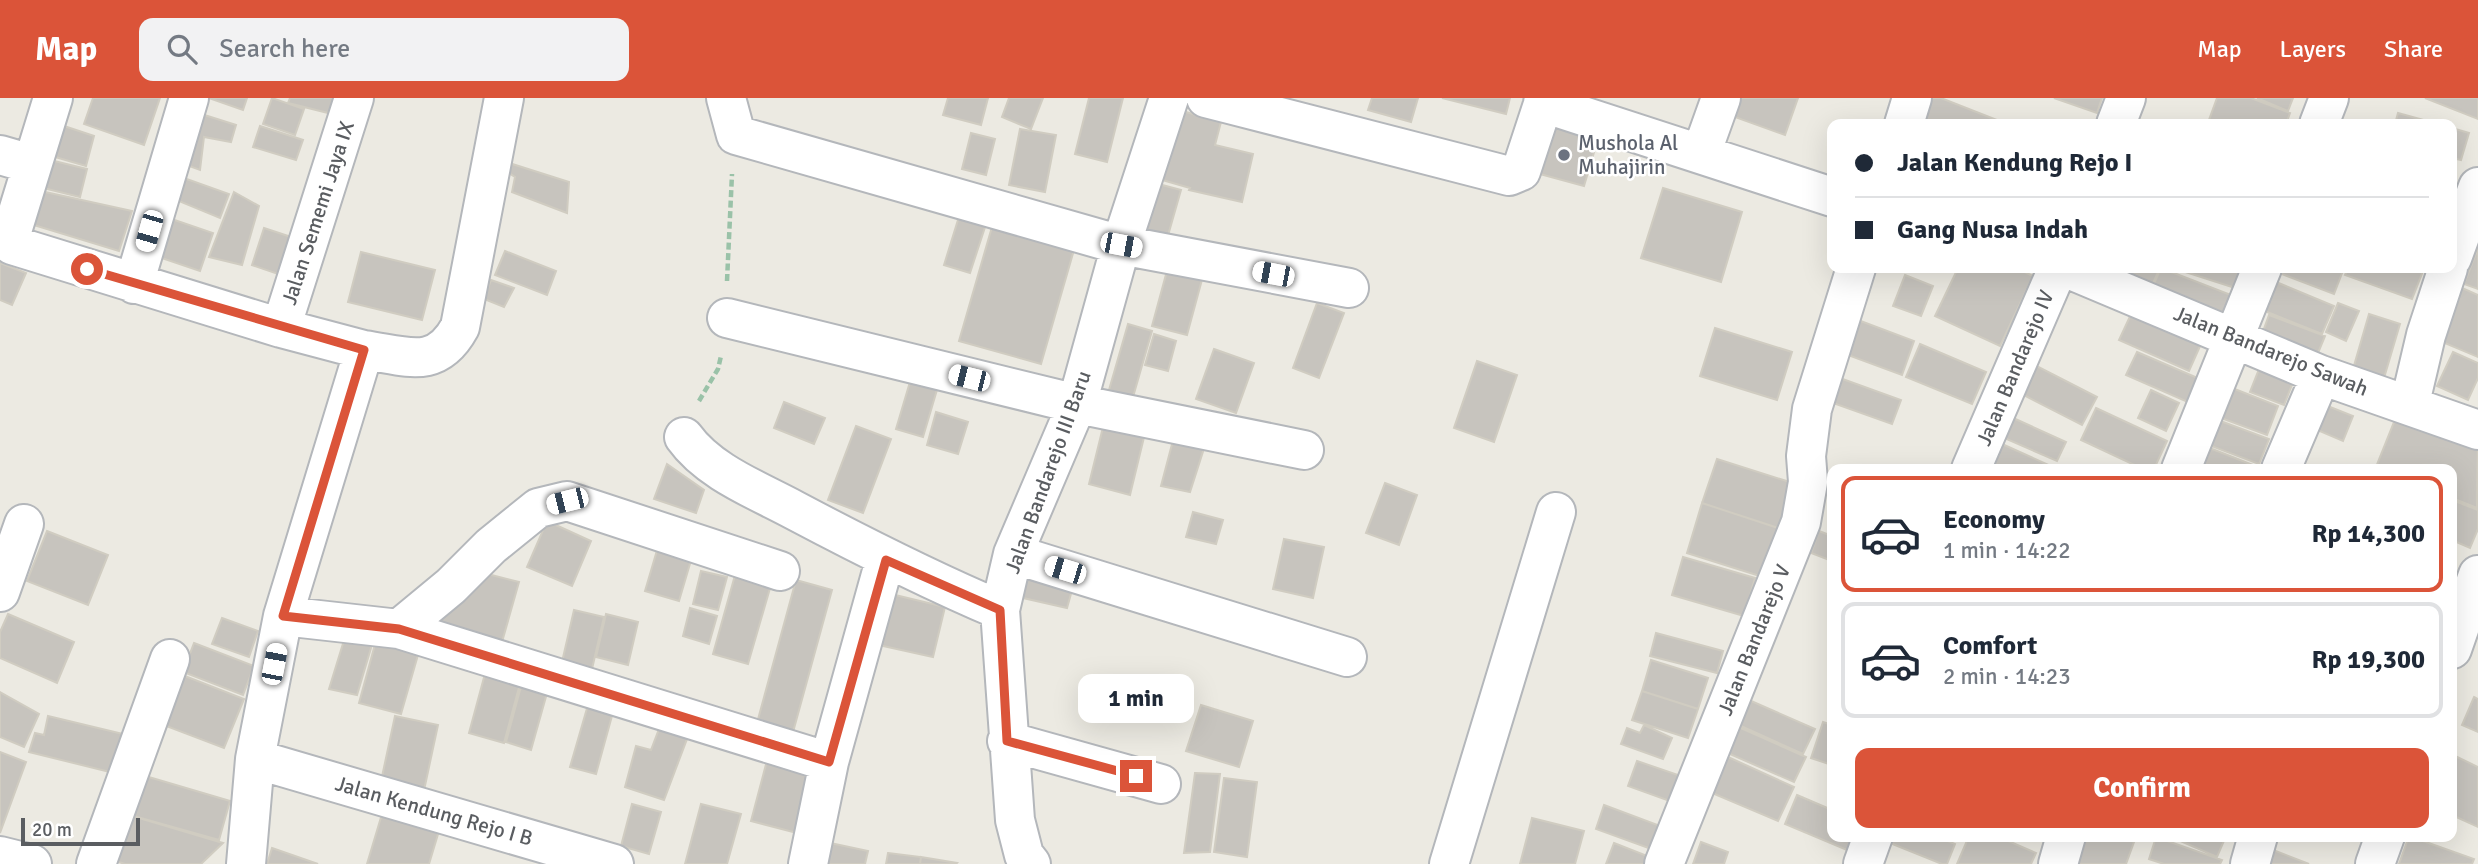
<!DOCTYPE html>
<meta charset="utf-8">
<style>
body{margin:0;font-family:Signika,sans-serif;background:#f2f2f3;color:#1f2937;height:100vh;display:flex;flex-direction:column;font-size:26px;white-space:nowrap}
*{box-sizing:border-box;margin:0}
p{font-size:23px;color:#747a83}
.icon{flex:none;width:38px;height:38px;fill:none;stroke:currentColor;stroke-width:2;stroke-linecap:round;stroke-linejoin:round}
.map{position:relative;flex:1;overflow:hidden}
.side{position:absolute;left:1827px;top:366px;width:630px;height:378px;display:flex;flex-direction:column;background:#fff;border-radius:14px;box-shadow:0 7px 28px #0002}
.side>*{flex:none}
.banner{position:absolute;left:1827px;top:21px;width:630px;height:154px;border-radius:14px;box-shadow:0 7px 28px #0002;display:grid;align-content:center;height:154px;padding:0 28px;background:#fff}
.scale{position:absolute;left:21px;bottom:18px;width:119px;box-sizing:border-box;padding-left:7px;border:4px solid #5a5d61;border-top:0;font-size:19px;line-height:24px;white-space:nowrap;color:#5a5d61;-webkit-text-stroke:5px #fff;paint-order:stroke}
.end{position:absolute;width:32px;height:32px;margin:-16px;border:9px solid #db5439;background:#fff;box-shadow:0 0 0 4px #fff}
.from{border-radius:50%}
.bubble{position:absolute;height:49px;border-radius:14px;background:#fff;box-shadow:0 7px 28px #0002;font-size:23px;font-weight:700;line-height:49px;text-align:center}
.car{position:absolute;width:21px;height:42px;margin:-21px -10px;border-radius:9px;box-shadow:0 0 5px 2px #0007;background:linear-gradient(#fff 24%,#345 0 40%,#fff 0 76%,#345 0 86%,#fff 0)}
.banner b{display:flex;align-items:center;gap:24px;height:66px;font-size:26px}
.banner b+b{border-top:2px solid #e0e1e3}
.banner i{width:18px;height:18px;background:#1f2937}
ul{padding:12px 0 0;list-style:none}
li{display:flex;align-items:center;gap:21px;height:116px;margin:0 14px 10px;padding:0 14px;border:4px solid #e0e1e3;border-radius:14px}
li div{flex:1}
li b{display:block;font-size:26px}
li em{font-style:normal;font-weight:700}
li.selected{border-color:#db5439}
li>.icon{width:63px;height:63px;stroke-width:1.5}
.action{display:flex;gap:14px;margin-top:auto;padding:14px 28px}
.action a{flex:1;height:80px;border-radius:14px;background:#db5439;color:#fff;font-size:28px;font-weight:700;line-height:80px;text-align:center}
header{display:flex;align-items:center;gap:42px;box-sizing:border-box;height:98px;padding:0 35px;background:#db5439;color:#fff}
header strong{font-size:33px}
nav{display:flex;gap:38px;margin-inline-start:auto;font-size:24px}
.search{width:490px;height:63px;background:#f2f2f3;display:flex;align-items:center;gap:18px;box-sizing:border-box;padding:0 24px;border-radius:14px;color:#747a83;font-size:26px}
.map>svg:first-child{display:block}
.building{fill:#c7c4be;stroke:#d0ccc1;stroke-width:2}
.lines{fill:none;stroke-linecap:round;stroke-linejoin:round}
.minor-casing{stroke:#b4b7bb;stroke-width:42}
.path{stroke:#9ac2a8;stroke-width:4.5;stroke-dasharray:7 3.5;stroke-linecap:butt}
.minor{stroke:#fff;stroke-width:38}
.route{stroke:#db5439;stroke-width:9}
.worship-dot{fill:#6b7280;stroke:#fff;stroke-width:2.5}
.labels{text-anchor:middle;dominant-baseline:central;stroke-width:5;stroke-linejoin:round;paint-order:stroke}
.worship-label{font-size:21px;fill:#5b616d;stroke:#fff;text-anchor:start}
.street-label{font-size:21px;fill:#5a5d61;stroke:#fff}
</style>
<header>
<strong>Map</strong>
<div class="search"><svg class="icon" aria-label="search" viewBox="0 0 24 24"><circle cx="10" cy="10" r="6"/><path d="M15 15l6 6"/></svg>Search here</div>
<nav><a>Map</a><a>Layers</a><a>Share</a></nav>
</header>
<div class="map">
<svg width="2478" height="766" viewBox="0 0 2478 766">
<rect width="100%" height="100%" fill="#eceae2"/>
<path class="building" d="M93,0h67l-16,47 -60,-21z
M209,0h38l-4,12z
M272,0l32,11 -9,26 -32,-11z
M290,0h55l-5,18 -52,-13z
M948,0h40l-7,27 -38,-10z
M1009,0h34l-12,31 -29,-12z
M1089,0h34l-16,64 -32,-8z
M1372,0h46l-7,24 -43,-12z
M1442,0h68l-4,16z
M1726,0h72l-13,37 -64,-23z
M1920,0h21l66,26h-97z
M2054,0h48l-5,15z
M2217,0h34l39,15 -4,11h-65l-12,-4z
M2257,0h36l-5,13z
M2425,0h53v21z
M1172,10l49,14 -6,23 38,9 -11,48 -53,-12 1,-2 -38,-11z
M195,14l41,13 -5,17 -27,-5 -4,33 -22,-8z
M2398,15l40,11h-43z
M55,25l39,13 -8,30 -41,-12z
M1544,25l54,16 -14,47 -55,-15z
M260,28l43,14 -7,20 -43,-13z
M2452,30l17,5 -8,27 -9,-2z
M1020,31l36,6 -11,57 -36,-7z
M971,35l24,6 -9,36 -24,-6z
M42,60l45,11 -7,28 -45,-11z
M506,64l63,20 -2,31 -55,-21 3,-15 -11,-7z
M181,79l48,17 -9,24 -46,-19z
M1151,84l30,8 -16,56 -29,-7z
M27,90l105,23 -13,40 -95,-29z
M1663,90l79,24 -21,70 -80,-24z
M234,94l25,14 -17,59 -33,-8z
M962,109l27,8 -19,58 -26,-8z
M157,116l56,19 -13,38 -56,-19z
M994,122l82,23 -35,121 -82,-23z
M264,130l33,11 -13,37 -32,-11z
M2478,150v41l-14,-5z
M505,153l51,20 -9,24 -52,-20z
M361,154l74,18 -13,50 -74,-18z
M0,165l26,10 -14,32 -12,-5z
M1168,169l35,9 -16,59 -35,-9z
M1958,170h58l17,8 -33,70 -65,-30z
M2093,170h67l-12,26z
M2161,170l70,27 -13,31 -70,-29z
M2173,170h68l-6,20z
M2281,170h63l-10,26 -55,-21z
M2348,170h67l8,3 -11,28 -67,-24z
M1905,177l28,11 -12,30 -28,-10z
M2269,181l65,27 -12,28 -65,-26z
M491,182l23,8 -10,19 -20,-8z
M2451,185l27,12v62l-50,-21z
M1317,205l27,10 -25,65 -26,-10z
M2338,205l21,8 -13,30 -20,-9z
M2132,214l69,32 -12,27 -70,-31z
M2369,216l31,10 -16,54 -31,-9z
M2269,217l56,21 -9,22 -55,-21z
M1850,219l64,24 -12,34 -65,-24z
M1128,226l24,7 -19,66 -24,-7z
M1715,230l77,24 -15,48 -77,-24z
M1154,236l22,7 -8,30 -23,-6z
M1920,246l66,28 -14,32 -66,-27z
M1214,251l40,14 -18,50 -40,-14z
M2137,254l63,27 -10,24 -64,-28z
M2453,254l25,11v15l-10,22 -31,-14z
M1477,263l40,14 -23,67 -40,-14z
M2027,263l70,36 -15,28 -70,-36z
M2261,266l34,13 -11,28 -34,-13z
M915,267l27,8 -19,64 -27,-8z
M1826,275l75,27 -9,24 -76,-27z
M2222,286l56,22 -11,29 -57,-21z
M2151,292l28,13 -13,28 -28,-13z
M784,304l41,16 -11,26 -40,-16z
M2325,307l28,11 -10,25 -28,-12z
M2400,309l78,32 -1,69 -25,-10v-29l-76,-2z
M2096,310l71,33 -13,28h-11l-62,-29z
M936,314l32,10 -10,32 -31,-9z
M2207,318l62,23 -10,25 -61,-23z
M2011,319l55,25 -9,19 -55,-24z
M1105,321l41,10 -16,66 -41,-11z
M856,328l35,13 -28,74 -35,-13z
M1176,331l32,7 -18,56 -29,-6z
M1991,341l62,28 -1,2h-71z
M2197,345l66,26h-76z
M1717,361l79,25 -15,45 -79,-26z
M667,366l37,26 -8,23 -42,-14z
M1385,385l32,12 -18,50 -33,-12z
M2452,402l26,10v19l-8,19 -18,-8z
M1702,405l79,26 -15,49 -79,-25z
M1193,414l30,8 -7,24 -30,-7z
M547,423l44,20 -19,45 -45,-19z
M47,433l61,24 -20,50 -61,-24z
M1819,433l13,5v25l-21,-8z
M1284,441l40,8 -11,51 -40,-9z
M658,449l34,10 -13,44 -34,-10z
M1683,459l72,21 -11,38 -72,-21z
M1018,464l58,14 -9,32 -57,-13z
M737,470l36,10 -25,86 -35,-10z
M476,473l43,11 -19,67 -60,-17 -1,-14z
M701,473l26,6 -9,33 -25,-6z
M796,482l36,10 -42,153 -36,-9z
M887,495l58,14 -12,50 -59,-13z
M690,510l27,8 -8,28 -26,-8z
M574,512l30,7 -12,52 -30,-7z
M8,516l66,28 -17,41 -57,-25v-26z
M606,516l32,8 -10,43 -32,-8z
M222,520l36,13 -9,26 -37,-13z
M1656,535l67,18 -6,22 -67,-17z
M345,539l29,1 -17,57 -28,-6z
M377,539l43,11 -19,66 -42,-11z
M194,545l60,23 -11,29 -60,-23z
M1651,562l57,18 -10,31 -56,-18z
M486,572l35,10 -17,63 -35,-10z
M172,573l72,28 -20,49 -71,-27z
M523,581l26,7 -18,64 -25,-8z
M1642,593l56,18 -10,29 -56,-18z
M0,594l39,22 -15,33 -24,-10z
M1742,599l73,32 -12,25 -71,-32z
M2474,599l4,2v33l-16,-7z
M590,600l25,7 -19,69 -26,-7z
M1201,607l52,16 -14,46 -53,-16z
M48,618l75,18 -9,39 -85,-21 6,-19 9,2z
M395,618l43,9 -15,70 -43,-9z
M662,623l28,10 -26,69 -39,-13 11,-41 15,4z
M1823,624l9,3v40l-21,-7z
M1644,627l28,13 -9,21 -42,-15 6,-16 13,5z
M1734,627l72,32 -12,25 -71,-31z
M0,654l26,10 -26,71z
M769,655l46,12 -18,68 -46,-12z
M2453,657l25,12v60l-26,-12z
M1728,659l66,30 -16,34 -66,-28z
M1637,663l50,17 -9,26 -50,-18z
M1195,675l25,1 -10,78 -26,1z
M142,677l88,26 -11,39 -89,-25z
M1224,680l33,4 -10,75 -33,-5z
M1797,697l35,15v26h29l-7,17 -69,-29z
M385,706l57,17 -13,43h-62z
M632,706l29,8 -12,42 -28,-8z
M701,706l40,10 -14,50h-42z
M1604,707l59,22 -9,23 -58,-21z
M119,714l104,31 -22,21h-76l-19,-6z
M1532,720l52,13 -9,33h-55z
M1882,738h54l19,8 -8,20h-5l-62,-25z
M1969,738h28l39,17 -5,11h-74z
M2070,738h50l14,6 -8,22h-47l-17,-6z
M2169,738h57l-9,21z
M2409,738l65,23 -2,5h-73z
M2156,739l66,23 -2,4h-56l-15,-5z
M821,743l47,10 -3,13h-49z
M1701,744l27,10 -4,12h-31z
M1614,745l46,18 -1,3h-53z
M2263,748l46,18h-53z
M272,750l46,16h-51z
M888,755l33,4 -1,7h-34z
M921,759l36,6 -1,1h-36z"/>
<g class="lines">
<g class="minor-casing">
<path id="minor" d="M53,0l-44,143 3,4 269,83 83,22 -81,266 -28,143 -9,105
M726,0l10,37 385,110 228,43
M1206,0l303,78 12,-5 24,-73
M1543,5l289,94
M1904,26l8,-26
M2116,26l10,-26
M2319,26l10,-26
M1701,56l20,-56
M0,57l31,9
M2452,160l26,-71
M2066,170l255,107 157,55
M134,186l55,-186
M727,220l350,86 227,46
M281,230l73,-230
M364,252c43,6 72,21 96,-23l44,-229
M2410,305l16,-68 22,-67
M684,339c25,35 73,53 110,73 68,36 135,70 206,100
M1971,371l87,-201
M2181,371l81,-201
M2281,371l40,-94
M1013,456l334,103
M0,494l24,-68
M283,518l116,13 430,133
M399,531l52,-43 40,-40 47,-38 29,-7 213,70
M2452,551l26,-74
M1007,643l154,43
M255,661l359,105
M0,758l32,8
M96,766l74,-205
M808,766l21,-102 56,-202
M1031,766l-7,-9 -9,-35 -15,-210 13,-56 64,-150 44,-159 48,-147
M1449,766l107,-352
M1664,766l137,-342 7,-40 -2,-26 6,-47 44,-141
M1863,766l10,-28
M2058,766l8,-28
M2250,766l8,-28
M2375,766l10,-28"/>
</g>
<path class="path" d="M727,183l5,-107
M699,303l19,-32 3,-13"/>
<use href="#minor" class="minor"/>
</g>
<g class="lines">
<path class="route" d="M87,171l277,81 -81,266 116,13 430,133 57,-202 114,50 7,131 129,35"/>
</g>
<circle class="worship-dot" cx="1564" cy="57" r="7"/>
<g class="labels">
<g class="worship-label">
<text x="1578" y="45">Mushola Al<tspan x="1578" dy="24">Muhajirin</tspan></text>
</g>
<g class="street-label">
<text transform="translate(318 115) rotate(-72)">Jalan Sememi Jaya IX</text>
<text transform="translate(2271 253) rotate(22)">Jalan Bandarejo Sawah</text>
<text transform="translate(2015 270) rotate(-67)">Jalan Bandarejo IV</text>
<text transform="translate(1048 374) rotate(-70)">Jalan Bandarejo III Baru</text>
<text transform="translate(1754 542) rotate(-68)">Jalan Bandarejo V</text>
<text transform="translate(434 713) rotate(16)">Jalan Kendung Rejo I B</text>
</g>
</g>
</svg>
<div class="scale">20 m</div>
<i class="end from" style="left:87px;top:171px"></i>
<i class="end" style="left:1136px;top:678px"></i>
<div class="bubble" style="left:1078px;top:576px;width:116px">1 min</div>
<i class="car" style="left:149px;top:133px;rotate:196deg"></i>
<i class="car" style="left:1121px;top:147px;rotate:101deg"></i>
<i class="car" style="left:1273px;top:176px;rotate:281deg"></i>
<i class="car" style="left:969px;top:280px;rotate:284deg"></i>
<i class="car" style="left:567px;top:403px;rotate:256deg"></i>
<i class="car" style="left:1065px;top:472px;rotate:287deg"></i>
<i class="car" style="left:274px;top:566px;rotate:11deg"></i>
<div class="banner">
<b><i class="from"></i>Jalan Kendung Rejo I</b>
<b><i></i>Gang Nusa Indah</b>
</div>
<section class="side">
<ul>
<li class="selected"><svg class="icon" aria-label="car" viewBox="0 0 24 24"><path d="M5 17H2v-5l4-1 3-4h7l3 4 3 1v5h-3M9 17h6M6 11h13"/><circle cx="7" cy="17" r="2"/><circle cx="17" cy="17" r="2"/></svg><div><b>Economy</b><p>1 min · 14:22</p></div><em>Rp 14,300</em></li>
<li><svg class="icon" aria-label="car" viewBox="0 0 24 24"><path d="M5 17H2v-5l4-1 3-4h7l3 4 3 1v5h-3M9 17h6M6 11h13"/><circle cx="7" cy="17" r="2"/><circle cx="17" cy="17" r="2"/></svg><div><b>Comfort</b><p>2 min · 14:23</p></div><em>Rp 19,300</em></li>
</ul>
<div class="action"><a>Confirm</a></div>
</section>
</div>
